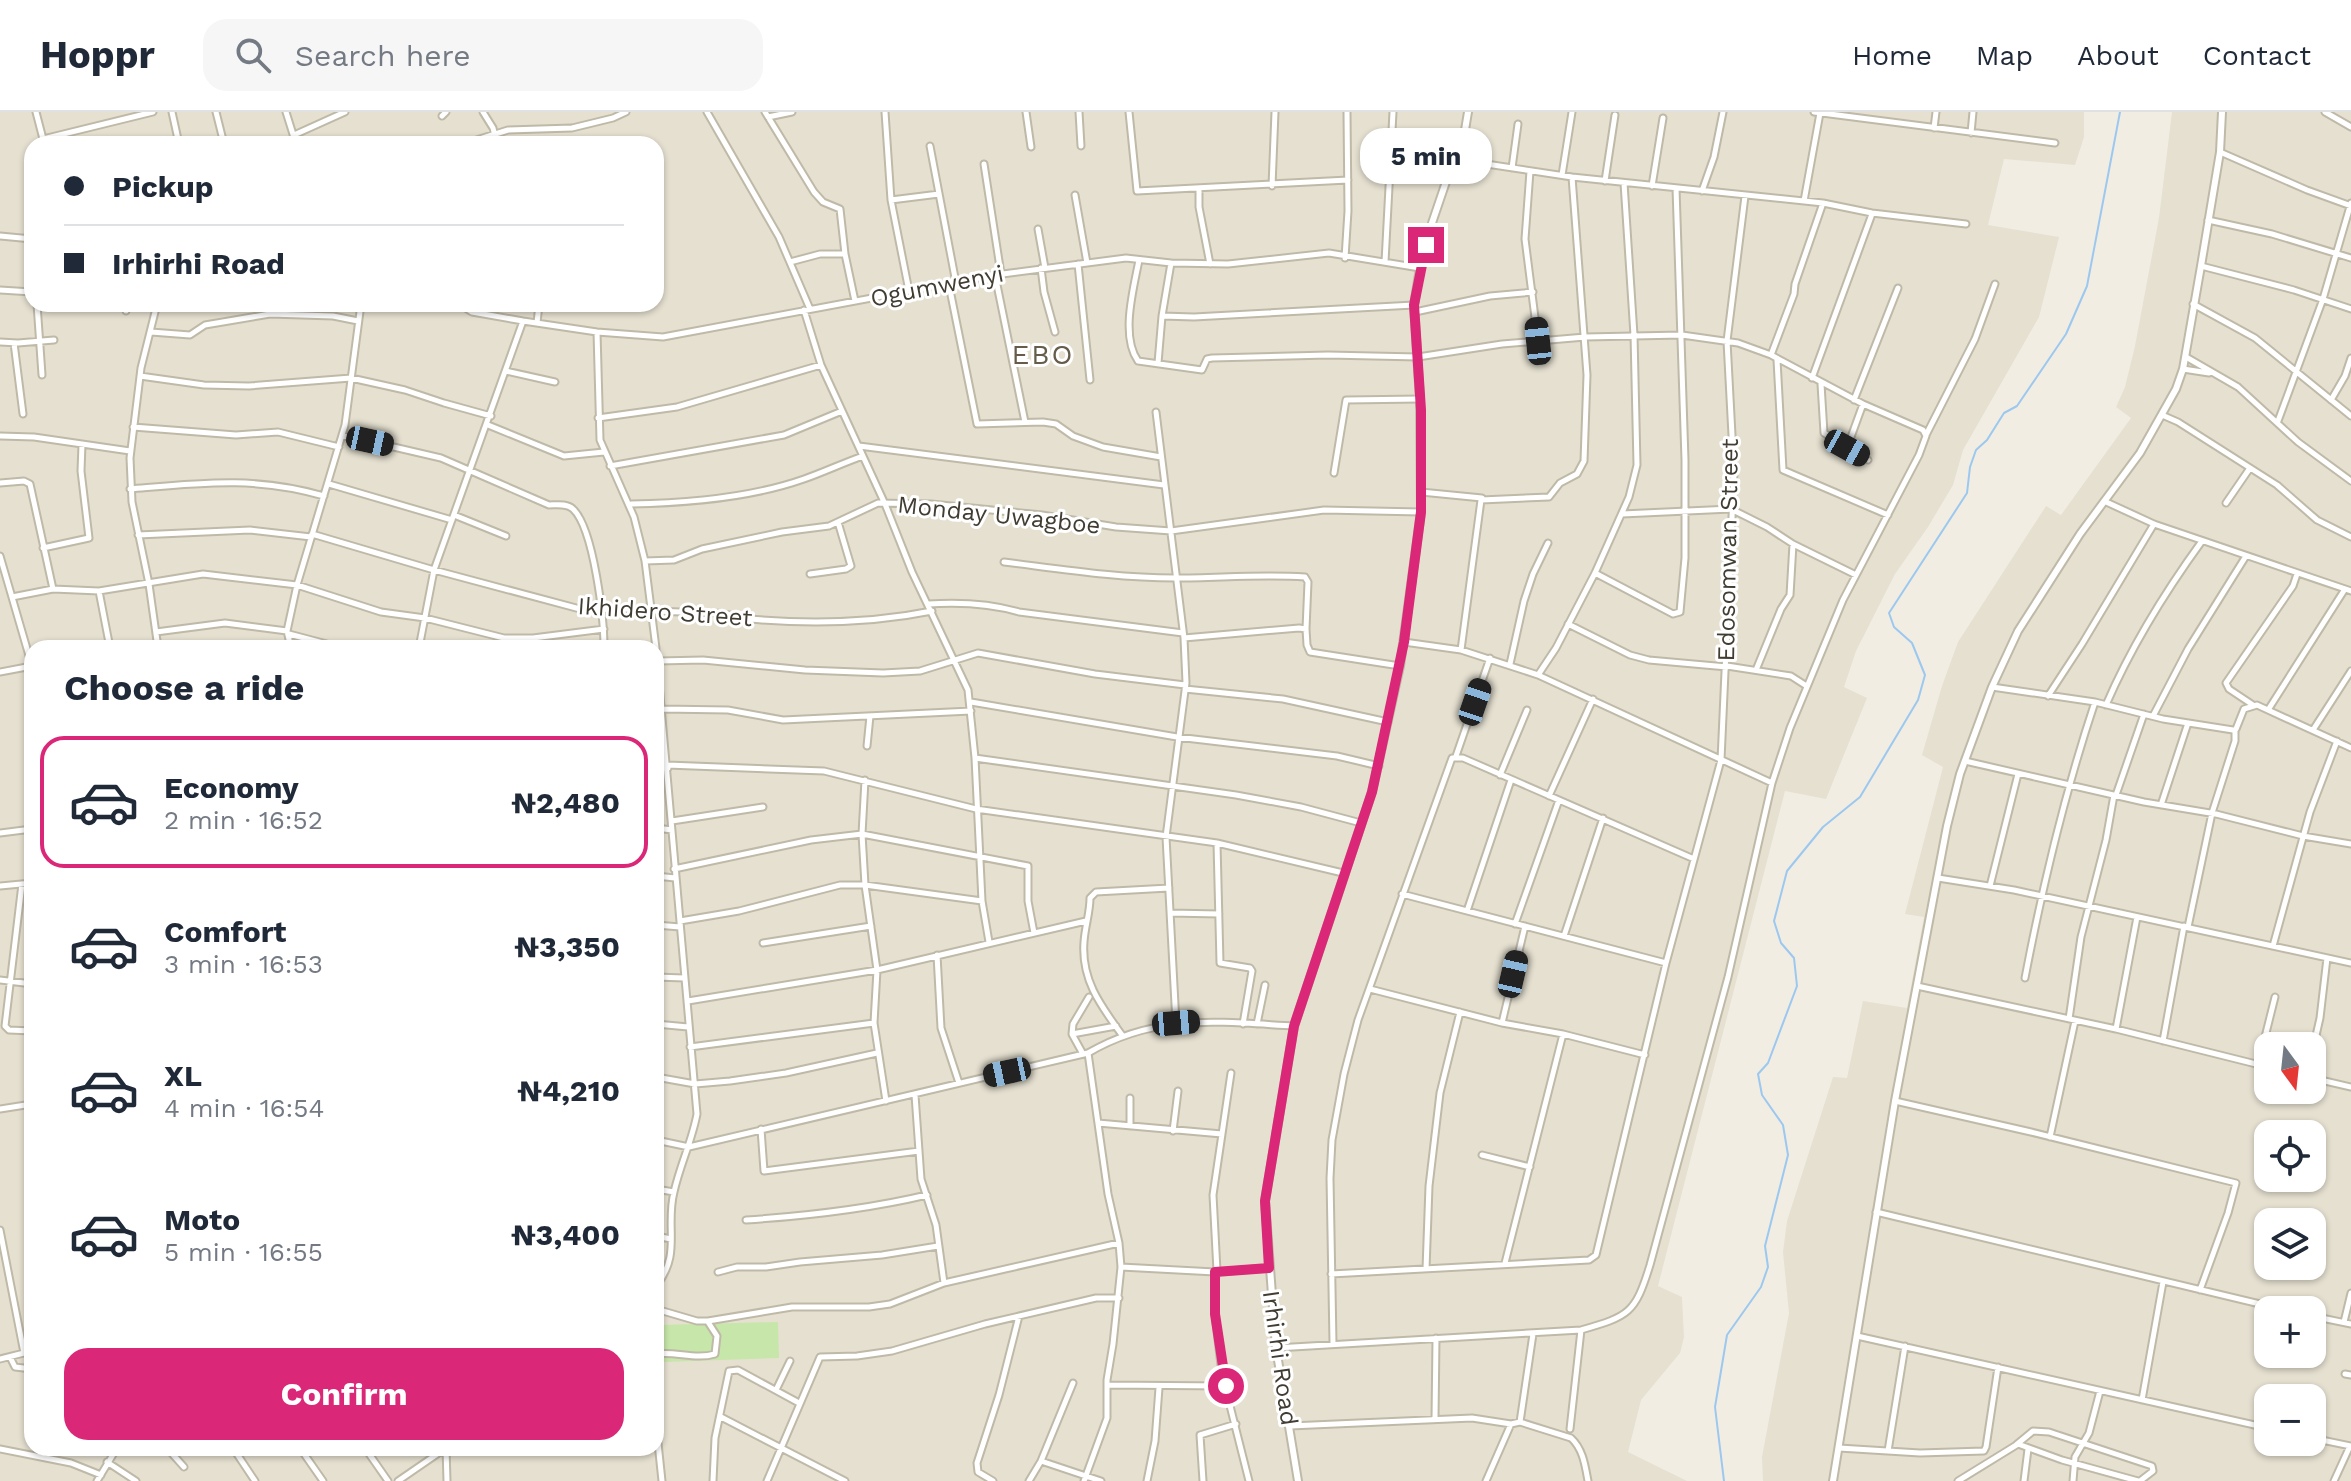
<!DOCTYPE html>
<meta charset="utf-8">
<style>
body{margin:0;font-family:"Work Sans",sans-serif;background:#f6f6f7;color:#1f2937;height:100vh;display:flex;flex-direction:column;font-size:30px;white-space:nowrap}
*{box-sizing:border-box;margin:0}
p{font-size:26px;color:#747a83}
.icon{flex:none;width:44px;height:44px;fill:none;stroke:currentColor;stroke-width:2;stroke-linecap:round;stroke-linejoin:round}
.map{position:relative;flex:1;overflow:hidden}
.panel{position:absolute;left:24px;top:528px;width:640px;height:816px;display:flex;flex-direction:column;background:#fff;border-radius:24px;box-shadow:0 2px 6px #0004}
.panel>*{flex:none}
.hud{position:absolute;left:24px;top:24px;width:640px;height:176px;border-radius:24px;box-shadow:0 2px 6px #0004;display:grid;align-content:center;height:176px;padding:0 40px;background:#fff}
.needle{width:52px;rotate:165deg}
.tools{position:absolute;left:2254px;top:920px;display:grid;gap:16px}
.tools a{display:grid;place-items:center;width:72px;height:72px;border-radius:16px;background:#fff;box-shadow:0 2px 6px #0004;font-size:40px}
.end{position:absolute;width:36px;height:36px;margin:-18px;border:10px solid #db2777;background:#fff;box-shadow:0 0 0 4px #fff}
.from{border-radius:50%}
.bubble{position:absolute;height:56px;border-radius:24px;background:#fff;box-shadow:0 2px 6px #0004;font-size:26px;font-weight:700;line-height:56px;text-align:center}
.car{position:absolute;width:24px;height:48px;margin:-24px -12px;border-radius:10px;box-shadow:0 0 6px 2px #0007;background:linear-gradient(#222 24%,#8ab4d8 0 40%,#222 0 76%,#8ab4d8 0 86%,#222 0)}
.hud b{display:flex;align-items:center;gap:28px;height:76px;font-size:30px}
.hud b+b{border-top:2px solid #e0e1e3}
.hud i{width:20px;height:20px;background:#1f2937}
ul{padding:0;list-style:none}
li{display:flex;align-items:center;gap:24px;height:132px;margin:0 16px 12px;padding:0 24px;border:4px solid transparent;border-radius:24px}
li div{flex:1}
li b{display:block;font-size:30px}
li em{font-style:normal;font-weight:700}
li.active{border-color:#db2777}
li>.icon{width:72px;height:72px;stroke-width:1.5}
h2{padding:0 40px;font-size:36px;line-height:96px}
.primary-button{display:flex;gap:16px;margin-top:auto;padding:16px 40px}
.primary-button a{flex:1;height:92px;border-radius:24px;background:#db2777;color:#fff;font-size:32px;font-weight:700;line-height:92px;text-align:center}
header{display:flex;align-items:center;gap:48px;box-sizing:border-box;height:112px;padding:0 40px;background:#fff;border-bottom:2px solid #e0e1e3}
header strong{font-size:38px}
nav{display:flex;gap:44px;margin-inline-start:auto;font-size:28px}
.search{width:560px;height:72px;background:#f6f6f7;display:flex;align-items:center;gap:20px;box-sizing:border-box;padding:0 28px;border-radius:24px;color:#747a83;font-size:30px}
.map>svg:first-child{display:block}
.residential{fill:#e5e0d0;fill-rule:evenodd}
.green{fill:#c7e6a9}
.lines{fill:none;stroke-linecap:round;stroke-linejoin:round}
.stream{stroke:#9cc8f0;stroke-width:2}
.minor-casing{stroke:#bfb9a8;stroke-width:9}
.tertiary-casing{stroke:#bfb9a8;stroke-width:10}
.minor{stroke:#fff;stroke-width:5}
.tertiary{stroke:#fff;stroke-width:6}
.route{stroke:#db2777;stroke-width:10}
.labels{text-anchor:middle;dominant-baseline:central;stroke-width:6;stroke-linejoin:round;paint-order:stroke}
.street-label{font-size:24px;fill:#423d33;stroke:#fff}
.quarter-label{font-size:28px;letter-spacing:2px;fill:#655c4a;stroke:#fff}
</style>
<header>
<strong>Hoppr</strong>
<div class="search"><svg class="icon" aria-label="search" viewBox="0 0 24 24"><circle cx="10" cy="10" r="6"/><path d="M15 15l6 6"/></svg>Search here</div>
<nav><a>Home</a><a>Map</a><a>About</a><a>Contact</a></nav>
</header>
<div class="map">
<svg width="2351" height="1369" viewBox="0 0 2351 1369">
<rect width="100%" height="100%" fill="#f1ede2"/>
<path class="residential" d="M0,0h2084v25l-9,28 -71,-6 -16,66 71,12 -20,80 -76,133 -10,35 -25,42 -33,47 -39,77 -12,36 23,11 -41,101 -41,-8 -127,495 24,11 2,40 -4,16 -39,47 -13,52 59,29h-1687zM32,32h624v160h-624zM32,536h624v800h-624z
M2172,0h179v1369h-588l-1,-24 27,-144 -6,-61 4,-31 46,-144 14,1 16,-77 44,7 17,-91 -19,-3 38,-147 -21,-12 20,-69 16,-44 88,-136 15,9 70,-97 -15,-11 9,-20 10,-41 24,-128zM2268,934h44v44h-44zM2268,1022h44v44h-44zM2268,1110h44v44h-44zM2268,1198h44v44h-44zM2268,1286h44v44h-44z"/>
<path class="green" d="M778,1210l1,36 -116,4 -1,-37z"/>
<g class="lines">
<path class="stream" d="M1724,1369l-9,-74 12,-72 34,-48 7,-20 -3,-21 23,-91 -5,-30 -21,-30 -4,-21 10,-11 29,-77 -3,-28 -13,-15 -7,-22 13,-50 36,-44 37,-30 58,-97 7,-25 -13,-32 -18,-16 -5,-14 78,-120 3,-26 6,-17 11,-10 17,-27 13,-7 49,-72 21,-48 33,-174"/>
<g class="minor-casing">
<path id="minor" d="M36,0l7,27
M172,0l7,32
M216,0l8,32
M286,0l10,32
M483,0l10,16 4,16
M707,0l72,125 31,72
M765,0l49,80 9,10 17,7 5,45 10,47
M885,0l6,88 18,91
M1026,0l5,35
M1079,0l2,34
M1129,0l8,79 211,-11
M1814,0l241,31
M2325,0l26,15
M442,4l4,-4
M768,5l24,-5
M1934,16l2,-16
M1971,21l2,-21
M294,23l51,-23
M44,32l-1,-5 110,-27
M464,32l44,-14 64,-2 41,-10 13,-6
M930,34l26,137
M2220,40l87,38 44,16
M1460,48l112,17 251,26 49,10 94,11
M984,52l17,110
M1512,56l6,-44
M1530,59l-5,68 13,102
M1562,63l10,-63
M1605,69l10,-66
M1272,74l3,-74
M1652,74l11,-68
M1199,77v18l11,57
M1702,79l12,-34 9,-45
M1075,83l12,68
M891,88l48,-6
M1804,89l16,-88
M2208,108l64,14 79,24
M1038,117l7,39
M0,124l32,3
M1345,146l3,-47 -1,-99
M1139,148c-5,27 -19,76 -1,101l64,9 5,-11 5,-1 116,-3 90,2 84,-13 83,-7 97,-2 56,8 33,12 92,49 60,26 3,6 -7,19 -76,145 -53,128 -18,55 -44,194 -78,288c-15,49 -21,51 -69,65l-305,18
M790,150l30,-8h25
M1385,150l8,-150
M1171,151l-9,53 32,1 220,-12
M1078,152l12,116
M2201,154l93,24 57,19
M1041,156l3,24 11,40
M995,163l30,147
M949,173l28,139 66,-2 13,2 17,12 30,11 58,10
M0,178l32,2
M37,192l5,71
M157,192l-16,64 -11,90 2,44 17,82 9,64
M459,192l13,8 51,9 74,11 66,5 332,-62 131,-17 45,5 57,1 101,-11 91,15
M2193,192l62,34 96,78
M804,198l17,55 64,139 27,68 56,118 7,68 7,143 7,41
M126,199v-7
M1415,200l75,-16 43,-4
M537,211l2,-19
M151,220l39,3 15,-10 65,-11 63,2 25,5
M597,220l3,108 34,77 11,44 11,87
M0,230l18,1 36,-3
M14,231l9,71
M1771,243l23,-61 1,-10 28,-81
M2186,245l52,30 60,55 53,39
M1777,248l6,110 105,45
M1158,251l4,-47
M2183,257l26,4
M506,259l49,11
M140,264l64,9 45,1 102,-8 54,12 39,13 47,13
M1812,266l60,-164
M1821,272l3,49 44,27
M1854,288l44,-112
M2331,288l14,-24 6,-18
M1156,300l28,226 2,45 -20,154 10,186
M2162,303l16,7 99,63 40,35 34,17
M598,306l79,-11 144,-42
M2278,309l45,-122 28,-96
M488,313l76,31 40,-4
M133,315l103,8 42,-3 61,15
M342,323l99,23 108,47c7,0 18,-2 24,4 21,20 31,110 31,139
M1926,323l49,-96 20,-55
M0,324l34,1 96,14
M859,334l305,39
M1847,336l16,-44
M610,354l174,-31 58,-24
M1334,361l12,-73 74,-1
M0,371l24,-2 6,3 23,105
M329,372l123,36
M130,377c71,-6 125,-13 194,7
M1421,380l61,6
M2104,389l50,23 197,67
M2226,391l24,-35
M631,392c57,-1 119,-6 173,-25 20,-7 39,-16 59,-23
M1622,402l109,-5 36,18 26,17 63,31
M454,403l52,21
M312,422l122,36 146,39c20,2 41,-2 61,1 23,2 48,2 72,3 13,0 24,4 36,6 60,5 124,4 183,-8
M138,423l112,-5 61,7
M43,436l46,-10 -8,-67 1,-27
M0,444l32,110
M645,449l29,-1 28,-11 80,-17 47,-6 49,-23 53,1 111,11 74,12 55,4 153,-21 97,2
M1004,450c57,7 114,16 171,16 44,0 86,-4 130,-1l3,5 -2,47
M1595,461l78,41 7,-2 5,-54v-98l-9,-272
M810,462l36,-5 5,-3 -13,-44
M99,479l11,57
M12,485l41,-8 46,2 104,-17 94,11 84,27 44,6 79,20h29l71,-9
M928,492c31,-2 61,-1 91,8l164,21
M1568,512l62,31 19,5 78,7
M156,520l69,-9 62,8
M289,522l53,14
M1184,526l115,-10 7,1 1,16 3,7 90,14
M1404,530l57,8 77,25 234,108
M291,536l-4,-17 10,-46 48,-160 16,-121
M419,536l15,-78 89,-249
M656,538l41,464c-5,27 -17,51 -23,78 -9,36 8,62 -18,94
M1461,538l20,-150 68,-3 11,-14 17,-9 7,-13 3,-86 -15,-198
M658,549l45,-1 102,10 78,3 37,-2 58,-18 117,21 90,11
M1510,552l14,-63 9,-27 15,-31
M1727,554l64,10 14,9
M1756,558l25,-61 9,-14 3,-51
M0,560l32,-6
M1538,563l18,-27 39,-75 34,-76 8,-32 -3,-130 -10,-152
M1992,575l103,15 68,17 70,11 3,-1 8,-20 13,-4 94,43
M1185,577l98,10 105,23
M2048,584l34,-52 72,-120
M971,590l206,35 160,19 42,10
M2106,593c25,-58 59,-113 96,-164
M2253,593l-24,-16 -3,-6 67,-97 4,-12
M662,597l66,1 55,10 188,-9
M2268,598l77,-121
M2153,604l35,-67 58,-93
M2313,618l38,-59
M867,634l3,-30
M1456,644l34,-98
M975,646l261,37 65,12 60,16
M1965,649l179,41 72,12 87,22 48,8
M667,653l157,6 152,38 241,34 126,30
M656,656h12
M1500,663l27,-65
M865,668l-3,54 3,51 12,85 -3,53 12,78
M2116,683l28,-81
M1549,684l44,-97
M2161,693l27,-82
M672,709l91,-14
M656,716l16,2
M0,721l32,-4
M1217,731l3,120 30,5 2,3 -9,53
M674,757l137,-29 51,-6 166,32v35l6,32
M656,764l19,2
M1938,766l76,12 337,73
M22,772l-17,142 4,4 23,1
M0,774l32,-3
M1990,774l28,-112
M1402,782l264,69
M1467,799l44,-131
M1170,801l49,1
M680,809l59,-10 101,-26h25l117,16
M1515,812l44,-124
M656,813l24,2
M2188,815l24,-114 23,-72v-11
M1564,824l39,-118
M763,831l108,-17
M2273,834l37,-134 27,-71
M937,843l4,73 18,55
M656,865l28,1
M2025,866c18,-94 40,-186 70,-276
M0,868l32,4
M1917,874l199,43 152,38
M1370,877l132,34 23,-97
M688,889l189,-31 209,-49
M2069,907l12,-82 25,-97 8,-45
M1502,911l61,11 82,21
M656,912l32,3
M1257,912l8,-39
M2116,917l21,-112
M1072,922l44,-8
M1122,923c-21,-29 -41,-55 -38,-93 1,-16 6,-29 6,-44l6,-6 73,-4
M2163,929l21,-115
M690,935l184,-24
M2312,941l8,-35 7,-60
M1083,942l-11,-20 1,-10 16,-27
M2258,953l17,-68
M656,965l39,7 35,-3 56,-8 91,-20
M2312,966l39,9
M915,983l6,84 15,46 8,58 175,-40
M1895,989l136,31 205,51 -8,30 -28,77
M0,997l32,-5
M1098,1011l124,11
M1130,1014v-28
M761,1017l3,42 155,-20
M1173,1019l5,-40
M2050,1025l25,-116
M656,1028l33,7 399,-94c68,-40 131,-31 206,-27
M1482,1043l48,12
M656,1077l18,3
M1876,1100l409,98
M746,1108c60,-4 122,-11 181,-25
M0,1118l24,123
M656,1124l15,3
M1505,1151l58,-229
M1121,1155l94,5 54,-4
M1426,1157l3,-83 11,-93 20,-81
M1217,1159l-4,-76 18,-122
M718,1160l19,-5h29l34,-5 82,-7 56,-9
M1215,1160v42l7,60 27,107
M1331,1162l258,-14 7,-5 70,-292 55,-203 13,-287 -7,-132 18,-145
M656,1197l41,12h11l84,-14h77l21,-3 54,-21
M2312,1204l39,8
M2344,1210l7,-29
M1857,1224l411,92
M1333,1231l-3,-165 2,-38 12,-66 14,-54 94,-262h11l231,101
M656,1242c20,-3 39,6 59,0l2,-18 -9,-14
M10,1245l5,10 17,2
M0,1247l24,-6 8,-9
M2345,1262l6,1
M1107,1273l119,1
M776,1278l14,-29
M2142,1288l21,-118
M721,1305l124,64
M1435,1307l1,-81
M1520,1310l13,-88
M656,1312l6,57
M1290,1314l182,-8 39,6 9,-2 51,16c12,11 14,27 17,43
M1570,1317l11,-99
M2312,1326l39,8
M2016,1333l17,-14 16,1 103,34 1,5 -13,10
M167,1336l17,19
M233,1336l22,33
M300,1336l23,33
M365,1336l23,33
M446,1336l1,33
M1839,1336l81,5 64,-2 2,-4 12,-80
M0,1337l71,14 30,12
M1888,1339l17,-105
M1041,1349l60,20
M107,1350l29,19
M97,1369l20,-33
M398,1369l48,-33
M713,1369l2,-43 14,-67 9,-1 61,33
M767,1369l53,-124 37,-1 35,-5 93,-27 111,-26h23
M993,1369l-15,-9 -1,-9 22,-68 20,-79
M1029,1369l12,-20 32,-78
M1084,1369l23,-63v-38l6,-36 8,-77 -2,-24 -11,-49 -20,-141
M1147,1369l8,-40 4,-53
M1203,1369l-3,-46 36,-11
M1486,1369l25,-57
M1958,1369l60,-37 44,16 76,21
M2024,1369l4,-32
M2073,1369l2,-24 14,-24 11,-42
M2334,1369l16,-35"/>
</g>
<g class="tertiary-casing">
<path id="tertiary" d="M1298,1369l-22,-133 -11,-147 29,-175 78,-234 28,-126 21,-154 -1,-112 -6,-95 6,-37 12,-45 18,-53 10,-10 8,-48
M1833,1369l62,-380 52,-275 13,-52 32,-87 26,-56 62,-97 60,-81 36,-64 7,-20 18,-103 19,-114 2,-40"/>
</g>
<use href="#minor" class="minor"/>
<use href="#tertiary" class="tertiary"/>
</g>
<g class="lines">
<path class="route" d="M1226,1274l-11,-72v-42l54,-4 -4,-67 29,-175 78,-234 32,-150 17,-130v-102l-7,-105 12,-60"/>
</g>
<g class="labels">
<g class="street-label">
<text transform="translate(937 174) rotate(-11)">Ogumwenyi</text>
<text transform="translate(999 403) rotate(6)">Monday Uwagboe</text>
<text transform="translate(1728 438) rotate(-89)">Edosomwan Street</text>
<text transform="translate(665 500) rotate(4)">Ikhidero Street</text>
<text transform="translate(1280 1246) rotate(82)">Irhirhi Road</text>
</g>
<g class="quarter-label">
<text x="1043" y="242">EBO</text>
</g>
</g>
</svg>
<div class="tools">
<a><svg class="needle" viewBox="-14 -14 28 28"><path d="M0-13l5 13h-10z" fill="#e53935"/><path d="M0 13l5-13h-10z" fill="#747a83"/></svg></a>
<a><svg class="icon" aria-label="locate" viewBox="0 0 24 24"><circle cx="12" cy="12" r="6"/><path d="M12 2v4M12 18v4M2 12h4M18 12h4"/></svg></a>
<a><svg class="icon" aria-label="layers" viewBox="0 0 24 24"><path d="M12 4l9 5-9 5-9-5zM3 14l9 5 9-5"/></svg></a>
<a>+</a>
<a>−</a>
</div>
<i class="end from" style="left:1226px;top:1274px"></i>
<i class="end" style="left:1426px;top:133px"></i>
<div class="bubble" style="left:1360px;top:16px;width:132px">5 min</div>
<i class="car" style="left:1538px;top:229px;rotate:354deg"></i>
<i class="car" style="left:370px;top:329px;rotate:102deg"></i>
<i class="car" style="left:1847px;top:336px;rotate:119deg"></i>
<i class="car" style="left:1475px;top:590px;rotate:19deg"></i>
<i class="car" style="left:1513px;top:862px;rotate:13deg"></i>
<i class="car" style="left:1176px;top:911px;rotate:85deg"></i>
<i class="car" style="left:1007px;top:960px;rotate:258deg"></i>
<div class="hud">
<b><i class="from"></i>Pickup</b>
<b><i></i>Irhirhi Road</b>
</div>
<section class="panel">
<h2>Choose a ride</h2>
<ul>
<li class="active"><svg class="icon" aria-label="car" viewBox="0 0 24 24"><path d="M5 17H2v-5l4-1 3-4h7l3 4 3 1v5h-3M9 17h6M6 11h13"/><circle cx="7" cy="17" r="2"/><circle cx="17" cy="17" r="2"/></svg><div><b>Economy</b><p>2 min · 16:52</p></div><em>₦2,480</em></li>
<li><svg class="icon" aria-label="car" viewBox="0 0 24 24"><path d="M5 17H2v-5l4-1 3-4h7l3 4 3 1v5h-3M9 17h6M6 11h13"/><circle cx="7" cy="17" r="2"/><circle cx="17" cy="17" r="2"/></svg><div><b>Comfort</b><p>3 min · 16:53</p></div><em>₦3,350</em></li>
<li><svg class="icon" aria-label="car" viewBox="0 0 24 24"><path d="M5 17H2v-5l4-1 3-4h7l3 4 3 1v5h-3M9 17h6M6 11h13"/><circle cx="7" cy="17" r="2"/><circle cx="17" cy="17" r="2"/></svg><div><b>XL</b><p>4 min · 16:54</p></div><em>₦4,210</em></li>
<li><svg class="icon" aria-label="car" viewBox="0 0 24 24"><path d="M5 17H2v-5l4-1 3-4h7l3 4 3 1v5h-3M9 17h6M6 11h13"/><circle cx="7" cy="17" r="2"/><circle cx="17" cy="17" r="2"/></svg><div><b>Moto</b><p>5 min · 16:55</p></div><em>₦3,400</em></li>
</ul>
<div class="primary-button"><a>Confirm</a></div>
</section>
</div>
